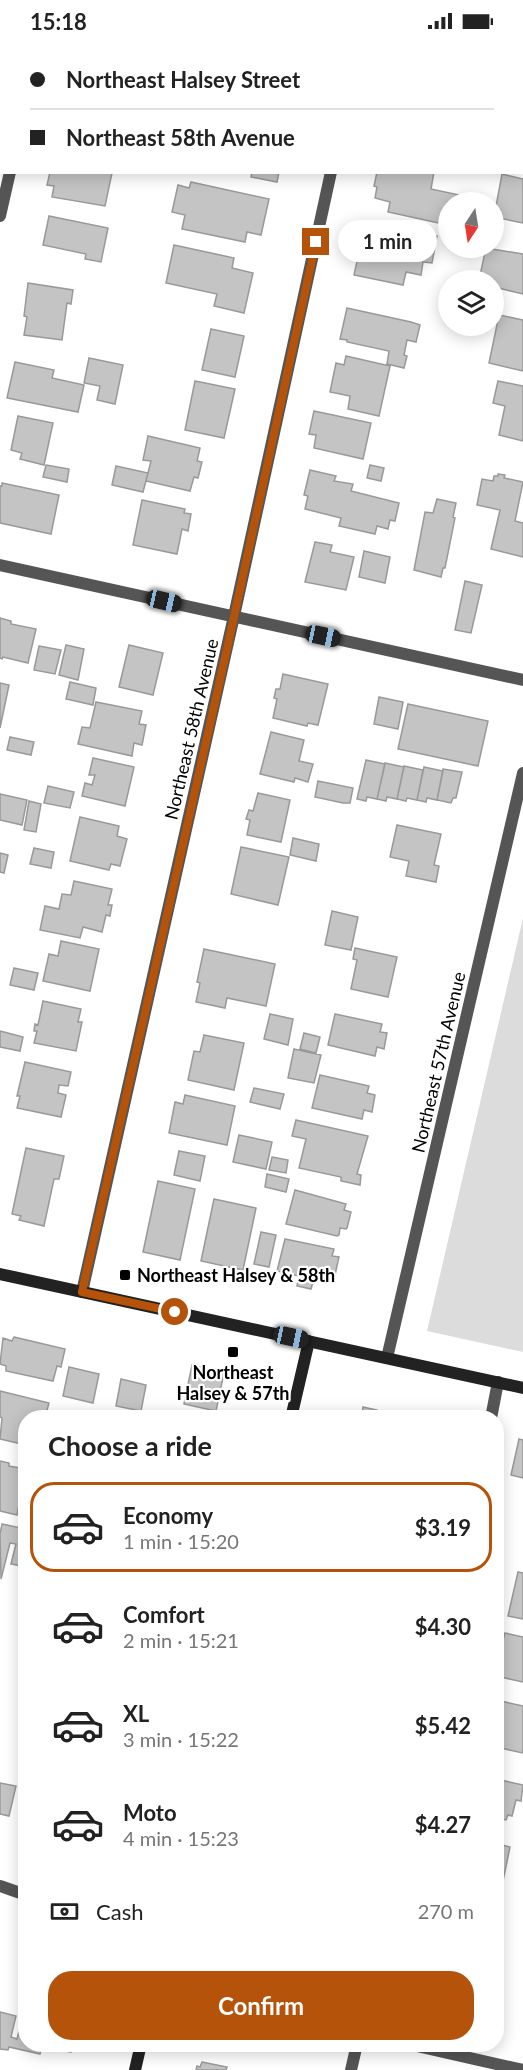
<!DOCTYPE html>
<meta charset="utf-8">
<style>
body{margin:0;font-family:Lato,sans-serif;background:#f2f2f2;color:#222;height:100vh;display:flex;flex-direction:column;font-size:22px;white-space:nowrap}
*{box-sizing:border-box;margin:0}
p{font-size:20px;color:#767676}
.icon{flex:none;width:33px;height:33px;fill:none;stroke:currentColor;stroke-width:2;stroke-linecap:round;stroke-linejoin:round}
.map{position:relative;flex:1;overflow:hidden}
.details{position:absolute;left:18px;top:1368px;width:486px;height:642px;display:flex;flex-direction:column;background:#fff;border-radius:24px;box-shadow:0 3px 15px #0003}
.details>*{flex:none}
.hud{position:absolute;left:0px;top:0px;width:524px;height:132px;box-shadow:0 3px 15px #0003;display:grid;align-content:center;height:132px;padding:0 30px;background:#fff}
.needle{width:39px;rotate:192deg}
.fabs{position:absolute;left:438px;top:150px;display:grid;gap:12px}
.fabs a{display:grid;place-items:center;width:66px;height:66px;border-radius:50%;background:#fff;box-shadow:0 3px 15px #0003;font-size:30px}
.end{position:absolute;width:27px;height:27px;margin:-14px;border:8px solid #b45309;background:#fff;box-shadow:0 0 0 3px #fff}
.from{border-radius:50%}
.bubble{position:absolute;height:42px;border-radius:21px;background:#fff;box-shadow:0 3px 15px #0003;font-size:20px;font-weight:700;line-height:42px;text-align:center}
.car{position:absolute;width:18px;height:36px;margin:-18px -9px;border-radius:8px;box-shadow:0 0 4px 2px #0007;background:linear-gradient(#222 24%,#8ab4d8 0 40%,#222 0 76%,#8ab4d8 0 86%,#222 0)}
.hud b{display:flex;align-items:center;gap:21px;height:57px;font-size:22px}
.hud b+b{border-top:2px solid #e0e0e0}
.hud i{width:15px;height:15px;background:#222}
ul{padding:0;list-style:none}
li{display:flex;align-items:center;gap:18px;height:90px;margin:0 12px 9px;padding:0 18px;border:3px solid transparent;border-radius:24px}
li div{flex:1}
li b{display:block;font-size:22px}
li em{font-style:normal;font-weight:700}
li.on{border-color:#b45309}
li>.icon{width:54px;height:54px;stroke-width:1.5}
h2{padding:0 30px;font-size:27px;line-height:72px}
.pay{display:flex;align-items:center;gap:15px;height:66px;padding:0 30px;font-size:22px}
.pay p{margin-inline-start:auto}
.action{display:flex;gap:12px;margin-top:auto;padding:12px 30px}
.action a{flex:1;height:69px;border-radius:24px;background:#b45309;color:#fff;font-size:24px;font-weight:700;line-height:69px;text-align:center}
.status{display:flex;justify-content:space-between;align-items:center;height:42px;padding:0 30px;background:#fff;direction:ltr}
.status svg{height:16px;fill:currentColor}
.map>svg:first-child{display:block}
.green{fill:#dcdcdc}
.building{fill:#c4c4c4;stroke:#999;stroke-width:1.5}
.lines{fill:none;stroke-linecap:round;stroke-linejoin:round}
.service{stroke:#555;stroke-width:12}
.minor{stroke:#555;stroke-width:12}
.secondary{stroke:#222;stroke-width:12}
.route{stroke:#b45309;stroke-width:8}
.poi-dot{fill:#000;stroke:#fff;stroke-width:2}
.labels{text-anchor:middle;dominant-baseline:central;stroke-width:4.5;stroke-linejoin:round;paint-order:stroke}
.street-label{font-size:18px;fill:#000;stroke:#fff}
.poi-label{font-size:18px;font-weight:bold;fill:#000;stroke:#fff;text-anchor:start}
</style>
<div class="status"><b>15:18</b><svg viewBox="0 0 49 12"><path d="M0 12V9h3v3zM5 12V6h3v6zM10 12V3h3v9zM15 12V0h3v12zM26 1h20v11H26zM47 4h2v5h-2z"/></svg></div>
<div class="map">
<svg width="523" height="2028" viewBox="0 0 523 2028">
<rect width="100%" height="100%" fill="#fff"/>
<path class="green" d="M523,876v434l-96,-21z"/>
<path class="building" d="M50,130l62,1 -7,33 -53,-9 2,-11 -7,-1z
M252,130h27l-2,10 -26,-5z
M377,130h57l-3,17 42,9 -1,4h-24v23l-60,-13 2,-10 -15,-4 2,-11 -3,-1z
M502,132l21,5v44l-29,-6z
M191,140l78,17 -8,36 -14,-3 -2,10 -63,-13 3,-14 -13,-3 6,-27 11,3z
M49,174l59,12 -7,34 -16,-3 1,-5 -43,-9z
M398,185l39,9 -5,27 -9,-1 -2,13 -15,-3 -3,13 -49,-10 7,-32 32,6z
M174,203l60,13 -2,10 21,5 -9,40 -30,-7 3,-12 -51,-11z
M486,206l37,6v40l-29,-7v-7h-15z
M28,241l45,7 -2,14 -4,-1 -5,37 -38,-5 3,-18 -3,-1z
M347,266l64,14 9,3 -4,17 -9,-2 -3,15 3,1 -3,12 -17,-4 2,-13 -42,-9v-2l-7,-1z
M499,273l24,5v51l-34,-8z
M211,287l33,7 -9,41 -33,-7z
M346,314l44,10 -11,50 -31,-7 2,-13 -20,-4 6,-29 8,2z
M89,316l34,7 -8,39 -18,-4 3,-14 -16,-3z
M15,320l39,8 -2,8 32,7 -6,27 -71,-14z
M195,339l40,8 -11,49 -39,-8z
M498,339l25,5v55l-24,-6 6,-29 -12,-3z
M314,369l57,12 -8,36 -49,-11 2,-13 -7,-1z
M18,374l35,7 -9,42 -24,-6 2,-6 -11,-3z
M148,394l52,12 -3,13 5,1 -4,16 -4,-1 -4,14 -44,-10 5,-20 -8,-1z
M46,423l23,4 -2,13 -24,-5z
M370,423l14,3 -3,13 -14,-3z
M116,424l32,7 -5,19 -31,-7z
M310,428l26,6 -2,5 19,3 -2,7 48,12 -4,18 -5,-1 -2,9 -11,-3 -2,8 -36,-8 2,-8 -36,-9 3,-13 -4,-1z
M498,432l7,1 -1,3 19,4 -8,39 8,2v34l-32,-8 9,-39 -23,-5 5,-26 11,2 1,-5h4z
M2,441l57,12 -8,39 -51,-11v-37h2z
M437,457l19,4 -3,14 2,1 -10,50h-2l-2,9 -27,-7 11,-58 8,1z
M142,458l43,9 -1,4 7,1 -3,17 -6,-2 -5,25 -44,-9z
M315,500l17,3 -2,7 24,5 -8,33 -41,-8z
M364,509l26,6 -5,26 -26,-6z
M465,539l17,4 -11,48 -16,-3z
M0,576l11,3v3l25,5 -8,34 -25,-6 -1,2 -2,-1z
M66,603l18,4 -6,31 -19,-5z
M129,603l34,8 -10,42 -34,-8z
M39,604l22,4 -6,24 -21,-4z
M283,632l45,10 -10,41 -10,-2 -1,3 -34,-8 4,-19 -3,-1 2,-9h4z
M70,640l26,6 -3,17 -27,-6z
M0,641l9,2 -9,43z
M379,655l24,5 -5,27 -24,-5z
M96,660l46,9 -3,13 7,1 -4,20 -8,-2 -2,13 -54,-12 4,-17 8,1z
M408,662l80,17 -10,45 -80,-17z
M271,690l33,8 -5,21 14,3 -5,18 -13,-4 -1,4 -34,-8z
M10,695l24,5 -3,13 -24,-5z
M93,716l41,9 -9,39 -43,-10 3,-13 7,2 3,-10h-6z
M366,718l19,4 -8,35 -10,-2 -1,4 -9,-2z
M385,721l19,4 -7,32 -10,-2 -1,4 -9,-2z
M404,724l19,4 -6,30 -10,-2 -1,3 -9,-2z
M424,725l19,4 -6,29 -10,-2 -1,4 -9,-2z
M443,727l19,3 -6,26h-3l-2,5 -14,-3z
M318,739l35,7 -3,15h-7l-28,-6z
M48,744l26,6 -4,16 -26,-5z
M258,751l32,7 -9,42 -34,-7 3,-15 -4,-1 3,-9 4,1z
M0,752l27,6 -5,25 -22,-5z
M29,759l12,3 -5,28 -12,-2z
M80,775l39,9 -2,10 10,3 -7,27 -9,-2 -2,6 -39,-9z
M397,783l44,9 -7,31 5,1 -3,16 -30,-6 3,-15 -19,-4z
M293,796l26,6 -3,17 -26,-6z
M241,805l48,10 -11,48 -47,-11z
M34,806l20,4 -3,16 -21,-4z
M0,811l8,2 -4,18 -4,-1z
M74,839l38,8 -4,16h4l-2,11 -4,-1 -4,17 -19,-5 -3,11 -40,-8 5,-24 14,3 3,-15 9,1z
M332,869l26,6 -7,33 -26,-5z
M61,899l38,8 -9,42 -47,-10 6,-27 9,2z
M355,906l42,9 -9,40 -37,-8 6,-29 -4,-1z
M204,907l71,15 -9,42 -39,-8 -2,10 -29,-6 4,-19 -3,-1z
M14,926l24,5 -4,17 -24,-5z
M43,959l38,8 -3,13h4l-6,29 -42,-8 3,-12h-3l1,-7 3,1z
M270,972l23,5 -5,26 -24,-6z
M335,972l47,10 -2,8 7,1 -3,16 -7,-2 -2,9 -47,-11z
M0,989l23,6 -3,14 -20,-4z
M304,991l16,4 -4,16 -16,-4z
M204,993l40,8 -10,47 -46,-10 6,-29 6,1z
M294,1007l27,6 -7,28 -26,-5z
M25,1020l46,10 -3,14 -9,-1 -1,8 8,2 -5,22 -44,-9 3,-12h-3z
M320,1033l49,11 -2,7 8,2 -3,17 -8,-2 -2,9 -50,-11z
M254,1046l30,6 -4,15 -30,-7z
M185,1053l50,11 -8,39 -58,-12 6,-31 8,2z
M296,1078l72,16 -11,38 4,1 -1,10 -19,-4v-4l-42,-9 7,-29 -14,-3z
M239,1093l33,7 -6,27 -33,-7z
M26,1106l38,8 -5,23h-5l-10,47 -25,-6 2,-4 -9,-2z
M179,1109l26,5 -5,25 -26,-6z
M272,1115l16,3 -2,13 -17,-3z
M267,1132l22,5 -3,13 -21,-5z
M158,1139l37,8 -15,71 -37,-8z
M295,1148l51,14 -2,6 7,2 -4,16 -1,1 -6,-1 -1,7 -2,1 -51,-12z
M214,1157l42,9 -13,62 -42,-9z
M261,1190l15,3 -7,32 -15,-3z
M285,1197l49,10 -2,7 7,1 -4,18 -7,-2 -2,8 -12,-2 -3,10 -14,-3 2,-10 -22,-5z
M14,1295l51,12 -4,18 -4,-1 -4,15 -47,-10v-5l-6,-2 3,-26 9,3z
M192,1323l32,8 -8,38 -32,-7z
M69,1325l30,7 -6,29 -30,-7z
M121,1337l25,6 -5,26 -25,-5z
M0,1349l49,12 -4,15h-19v27l-26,-6 2,-21 -2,-1z
M363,1365l14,3 -1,6 7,2h-32l1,-7 10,2z
M519,1397l4,1v38l-12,-3z
M0,1419l9,2v3l17,3 -9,46 -17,-4z
M2,1482l24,5v38l-15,-3 5,-20 -6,-1 -9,36 -1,-45z
M518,1530l5,1v46l-15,-3z
M505,1591l18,4v45l-27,-6v-29l5,1z
M496,1658l27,6v47l-27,-6z
M496,1737l27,6 -2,16 -5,-1 -4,16 -4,-1 -2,5 -10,-2z
M0,1741l16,3 -7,30 -9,-2z
M496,1787l5,1 -3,14 12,3 -7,34 -7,-1z
M26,1961v41h46l-1,8 -29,-6 -2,8 -31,-7 -1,3 -8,-1v-37l16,4 -5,21 6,2z
M202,2020l25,5 -1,3h-30l1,-4 3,1z"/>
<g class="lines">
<path class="service" d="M491,1376l7,-36
M351,2028l6,-26"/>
<path class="minor" d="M388,0l7,2
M39,2v-2
M359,2v-2
M522,29l1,1
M0,174l10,-44
M0,523l523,115
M82,1250l152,-676 97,-444
M387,1316l136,-585
M0,1844l26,9
M408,2002l115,26"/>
<path class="secondary" d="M0,1232l523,114
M291,1376l18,-77
M135,2028l6,-26"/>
</g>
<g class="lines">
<path class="route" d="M175,1270l-93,-20 145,-643 89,-407"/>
</g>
<g class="poi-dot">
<rect x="119" y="1227" width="12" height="12" rx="3"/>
<rect x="227" y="1304" width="12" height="12" rx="3"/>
</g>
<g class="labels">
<g class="street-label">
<text transform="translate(191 687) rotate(-77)">Northeast 58th Avenue</text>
<text transform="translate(438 1020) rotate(-77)">Northeast 57th Avenue</text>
</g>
<g class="poi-label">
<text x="137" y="1233">Northeast Halsey &amp; 58th</text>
<text x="233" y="1330" text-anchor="middle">Northeast<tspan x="233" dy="21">Halsey &amp; 57th</tspan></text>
</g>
</g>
</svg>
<div class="fabs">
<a><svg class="needle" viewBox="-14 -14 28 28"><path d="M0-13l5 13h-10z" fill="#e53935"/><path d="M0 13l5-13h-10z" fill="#767676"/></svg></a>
<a><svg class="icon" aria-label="layers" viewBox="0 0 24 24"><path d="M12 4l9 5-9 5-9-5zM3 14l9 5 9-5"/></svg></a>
</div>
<i class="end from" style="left:175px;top:1270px"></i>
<i class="end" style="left:316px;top:200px"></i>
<div class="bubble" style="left:338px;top:178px;width:99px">1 min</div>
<i class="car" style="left:164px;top:559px;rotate:103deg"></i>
<i class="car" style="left:323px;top:594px;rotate:102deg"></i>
<i class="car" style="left:291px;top:1295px;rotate:102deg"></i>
<div class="hud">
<b><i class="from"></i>Northeast Halsey Street</b>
<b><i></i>Northeast 58th Avenue</b>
</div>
<section class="details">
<h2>Choose a ride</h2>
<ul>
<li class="on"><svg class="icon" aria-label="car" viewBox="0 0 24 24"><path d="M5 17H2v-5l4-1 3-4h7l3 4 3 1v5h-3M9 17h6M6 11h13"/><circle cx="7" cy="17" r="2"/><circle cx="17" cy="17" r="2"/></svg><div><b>Economy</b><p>1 min · 15:20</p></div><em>$3.19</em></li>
<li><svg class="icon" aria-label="car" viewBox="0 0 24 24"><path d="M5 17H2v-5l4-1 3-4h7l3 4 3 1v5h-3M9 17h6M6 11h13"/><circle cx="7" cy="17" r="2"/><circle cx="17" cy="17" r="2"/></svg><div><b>Comfort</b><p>2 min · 15:21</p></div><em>$4.30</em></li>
<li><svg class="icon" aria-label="car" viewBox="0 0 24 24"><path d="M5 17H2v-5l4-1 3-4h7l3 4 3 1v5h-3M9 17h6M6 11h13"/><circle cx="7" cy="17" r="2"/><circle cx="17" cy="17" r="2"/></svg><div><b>XL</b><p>3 min · 15:22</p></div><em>$5.42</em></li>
<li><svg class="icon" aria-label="car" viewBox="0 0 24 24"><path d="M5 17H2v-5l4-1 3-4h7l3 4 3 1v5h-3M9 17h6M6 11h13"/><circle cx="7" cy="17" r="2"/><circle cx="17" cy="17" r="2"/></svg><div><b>Moto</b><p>4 min · 15:23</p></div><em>$4.27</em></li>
</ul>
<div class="pay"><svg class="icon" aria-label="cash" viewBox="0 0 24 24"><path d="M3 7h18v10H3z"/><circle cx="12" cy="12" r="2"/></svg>Cash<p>270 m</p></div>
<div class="action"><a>Confirm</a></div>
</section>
</div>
